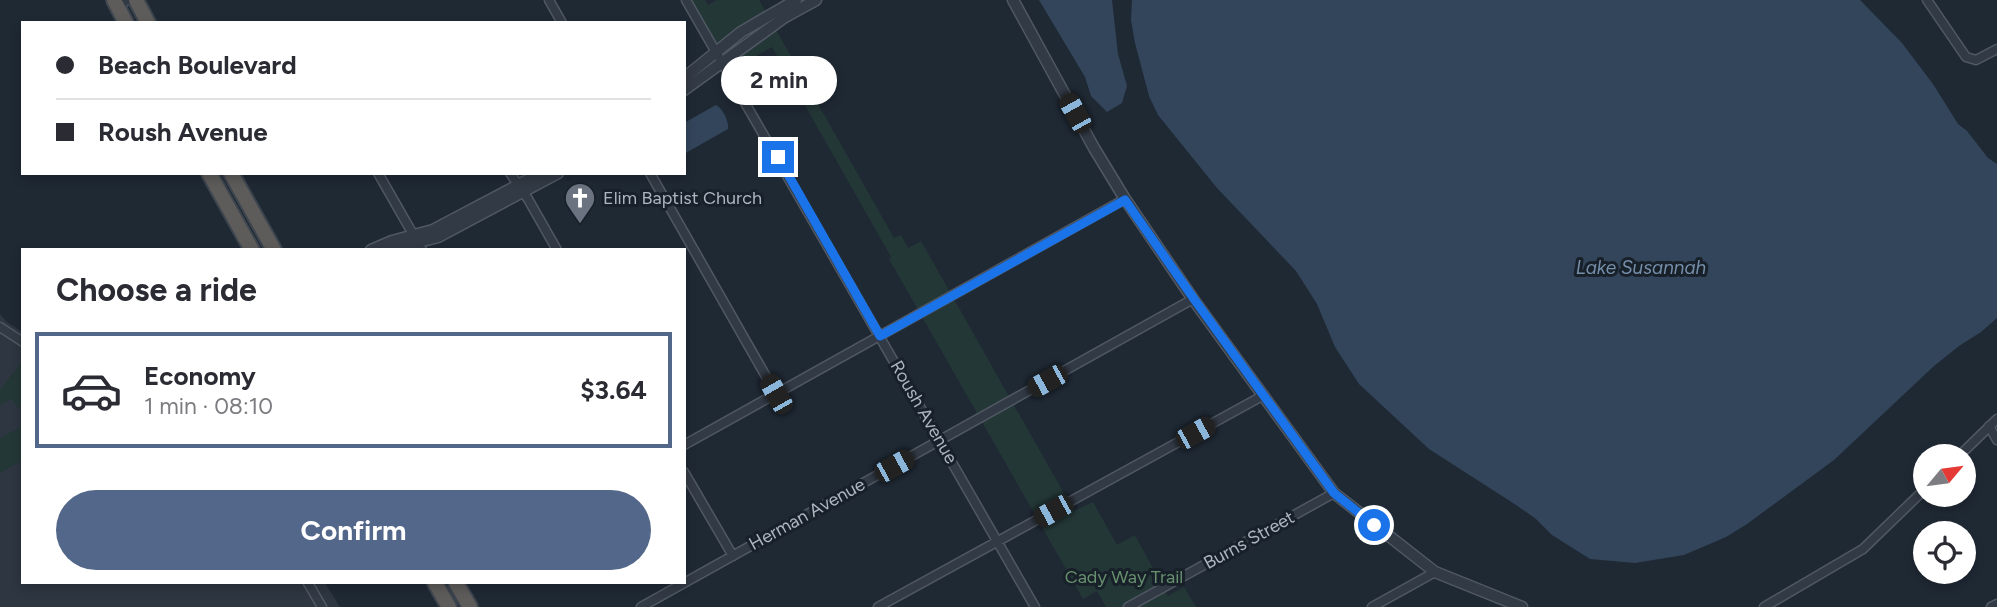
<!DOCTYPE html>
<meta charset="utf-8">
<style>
body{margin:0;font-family:Figtree,sans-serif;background:#f2f2f3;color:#2b2b33;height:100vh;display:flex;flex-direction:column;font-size:26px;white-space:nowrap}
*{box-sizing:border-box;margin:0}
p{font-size:23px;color:#7c7c81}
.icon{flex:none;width:38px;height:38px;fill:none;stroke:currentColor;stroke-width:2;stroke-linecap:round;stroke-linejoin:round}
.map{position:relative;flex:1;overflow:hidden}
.side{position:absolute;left:21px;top:248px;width:665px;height:336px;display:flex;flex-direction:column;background:#fff;border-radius:0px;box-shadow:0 4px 10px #0003}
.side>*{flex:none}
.top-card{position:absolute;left:21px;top:21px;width:665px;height:154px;border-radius:0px;box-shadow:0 4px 10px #0003;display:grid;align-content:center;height:154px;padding:0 35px;background:#fff}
.needle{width:46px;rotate:61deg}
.fabs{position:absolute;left:1913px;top:444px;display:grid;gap:14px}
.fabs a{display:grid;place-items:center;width:63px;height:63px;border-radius:50%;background:#fff;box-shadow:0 4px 10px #0003;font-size:35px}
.end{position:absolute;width:32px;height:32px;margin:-16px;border:9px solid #1a73e8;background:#fff;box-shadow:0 0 0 4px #fff}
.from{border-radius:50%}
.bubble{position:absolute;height:49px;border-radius:24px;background:#fff;box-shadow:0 4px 10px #0003;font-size:23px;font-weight:700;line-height:49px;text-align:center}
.car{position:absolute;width:21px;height:42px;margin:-21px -10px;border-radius:9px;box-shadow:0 0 5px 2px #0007;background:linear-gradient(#222 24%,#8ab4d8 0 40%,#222 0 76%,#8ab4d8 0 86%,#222 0)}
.top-card b{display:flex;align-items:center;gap:24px;height:66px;font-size:26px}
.top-card b+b{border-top:2px solid #e1e1e2}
.top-card i{width:18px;height:18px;background:#2b2b33}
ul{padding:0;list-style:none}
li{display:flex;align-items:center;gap:21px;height:116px;margin:0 14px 10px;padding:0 21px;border:4px solid transparent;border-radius:0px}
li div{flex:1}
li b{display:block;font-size:26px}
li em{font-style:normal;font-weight:700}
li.on{border-color:#526789}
li>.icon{width:63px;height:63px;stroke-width:1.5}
h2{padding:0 35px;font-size:32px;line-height:84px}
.primary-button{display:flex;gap:14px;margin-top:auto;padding:14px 35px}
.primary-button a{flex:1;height:80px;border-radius:42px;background:#526789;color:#fff;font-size:28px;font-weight:700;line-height:80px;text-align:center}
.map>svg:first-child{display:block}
.airport{fill:#2d3641}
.green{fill:#243737}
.water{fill:#33455b}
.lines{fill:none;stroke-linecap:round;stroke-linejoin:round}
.minor-casing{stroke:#505863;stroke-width:11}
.tertiary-casing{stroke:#505863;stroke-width:13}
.trunk-casing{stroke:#3d454f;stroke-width:18}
.minor{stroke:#323a45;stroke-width:8}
.tertiary{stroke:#323a45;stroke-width:10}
.trunk{stroke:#5d5c5a;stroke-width:14}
.route{stroke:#1a73e8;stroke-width:9}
.labels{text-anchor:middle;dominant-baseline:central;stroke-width:6;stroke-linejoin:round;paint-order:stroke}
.poi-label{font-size:18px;fill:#acb5c2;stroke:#182029;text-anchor:start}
.street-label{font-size:18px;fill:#acb5c2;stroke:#182029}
.park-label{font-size:18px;fill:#66906e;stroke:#182029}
.water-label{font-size:19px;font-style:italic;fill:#758eaa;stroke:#182029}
</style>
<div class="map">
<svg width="1997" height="607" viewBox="0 0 1997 607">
<rect width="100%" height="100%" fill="#1f2934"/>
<path class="airport" d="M0,314l7,8 16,10v251h302l15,24h-340z"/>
<path class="green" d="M689,0h16l3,5 9,-5h42l135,238 7,-3 7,13 13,-7 153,270 19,-9 24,43 18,-10 33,61 16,-9 12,20h-90l-9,-16 -14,8 -194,-340 2,-2 -119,-210 -43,24z
M23,360v48l-2,-2 -3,2 -6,-9 -12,6v-15z
M23,426v34l-23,13v-35z"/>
<path class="water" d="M1039,0h73l6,54 9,32 -5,17 -15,9 -16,-16 -6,-19z
M1132,0h728l42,43 31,41 25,40 9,7 21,27 9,6v154l-16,14 -22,14 -25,20 -100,94 -87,64 -21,13 -42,18 -49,8 -45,-4 -38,-24 -16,-16 -20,-14 -87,-56 -70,-65 -24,-37 -18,-43 -21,-33 -79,-83 -59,-73 -9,-19 -14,-53 -4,-23z
M716,105c7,4 13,16 12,24l-44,25v-31z"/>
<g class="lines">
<g class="minor-casing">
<path id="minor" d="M549,0l13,23
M686,0l349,607
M1927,0l39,57 10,3 21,-11
M117,5l11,-5
M378,173l44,77
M510,173l18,26 29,51
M650,173l126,221
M0,327l23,15
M1989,426l8,14
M684,445l441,-246
M1958,457l39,-38
M684,472l49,84
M308,583l14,24
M641,607l552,-308
M878,607l386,-212
M1128,607l206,-114
M1372,607l63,-35
M1764,607l99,-58 62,-60
M1991,607l6,-3"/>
</g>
<g class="tertiary-casing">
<path id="tertiary" d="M1013,0l81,148 31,51 68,100 141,194 101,79 87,35
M684,78l57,-46 55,-32
M684,90l101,-73 31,-17
M371,250l21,-9 41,-11 108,-57
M388,250l50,-13 120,-64"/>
</g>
<g class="trunk-casing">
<path id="trunk" d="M114,0l12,23
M136,0l12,23
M209,173l43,77
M231,173l43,77
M435,583l14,24
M456,583l14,24"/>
</g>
<use href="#minor" class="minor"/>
<use href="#tertiary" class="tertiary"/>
<use href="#trunk" class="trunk"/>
</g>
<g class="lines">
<path class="route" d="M778,157l102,179 245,-136 69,99 140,194 40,32"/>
</g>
<defs>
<g id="church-pin" transform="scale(1.575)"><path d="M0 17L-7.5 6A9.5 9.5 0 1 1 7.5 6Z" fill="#6b7280" stroke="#182029"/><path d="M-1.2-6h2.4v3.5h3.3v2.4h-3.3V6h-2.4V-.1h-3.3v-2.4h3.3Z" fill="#fff"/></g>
</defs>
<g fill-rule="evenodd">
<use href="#church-pin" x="580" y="198"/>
</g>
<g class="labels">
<g class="poi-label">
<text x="603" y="198">Elim Baptist Church</text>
</g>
<g class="street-label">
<text transform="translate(924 412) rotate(60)">Roush Avenue</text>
<text transform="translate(807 514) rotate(-29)">Herman Avenue</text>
<text transform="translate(1249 540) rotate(-29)">Burns Street</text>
</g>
<g class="park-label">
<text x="1124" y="577">Cady Way Trail</text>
</g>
<g class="water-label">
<text x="1641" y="267">Lake Susannah</text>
</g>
</g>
</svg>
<div class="fabs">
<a><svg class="needle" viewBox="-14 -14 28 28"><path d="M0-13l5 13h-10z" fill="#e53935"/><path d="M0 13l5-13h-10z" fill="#7c7c81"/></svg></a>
<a><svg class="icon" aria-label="locate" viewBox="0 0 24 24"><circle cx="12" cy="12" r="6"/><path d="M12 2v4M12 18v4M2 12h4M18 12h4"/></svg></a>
</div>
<i class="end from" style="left:1374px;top:525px"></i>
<i class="end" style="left:778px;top:157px"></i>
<div class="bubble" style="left:721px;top:56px;width:116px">2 min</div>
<i class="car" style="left:1075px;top:113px;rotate:331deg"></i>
<i class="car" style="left:1047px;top:381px;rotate:241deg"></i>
<i class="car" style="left:776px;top:394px;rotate:330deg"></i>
<i class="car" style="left:1195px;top:433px;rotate:61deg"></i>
<i class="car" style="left:894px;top:466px;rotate:61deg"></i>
<i class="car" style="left:1053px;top:511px;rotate:241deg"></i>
<div class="top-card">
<b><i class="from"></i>Beach Boulevard</b>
<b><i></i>Roush Avenue</b>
</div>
<section class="side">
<h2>Choose a ride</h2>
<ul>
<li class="on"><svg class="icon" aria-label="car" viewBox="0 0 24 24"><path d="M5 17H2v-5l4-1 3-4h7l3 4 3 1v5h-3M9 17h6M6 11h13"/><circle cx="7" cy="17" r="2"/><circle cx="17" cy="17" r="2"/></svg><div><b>Economy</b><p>1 min · 08:10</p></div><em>$3.64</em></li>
</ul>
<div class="primary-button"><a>Confirm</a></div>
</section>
</div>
